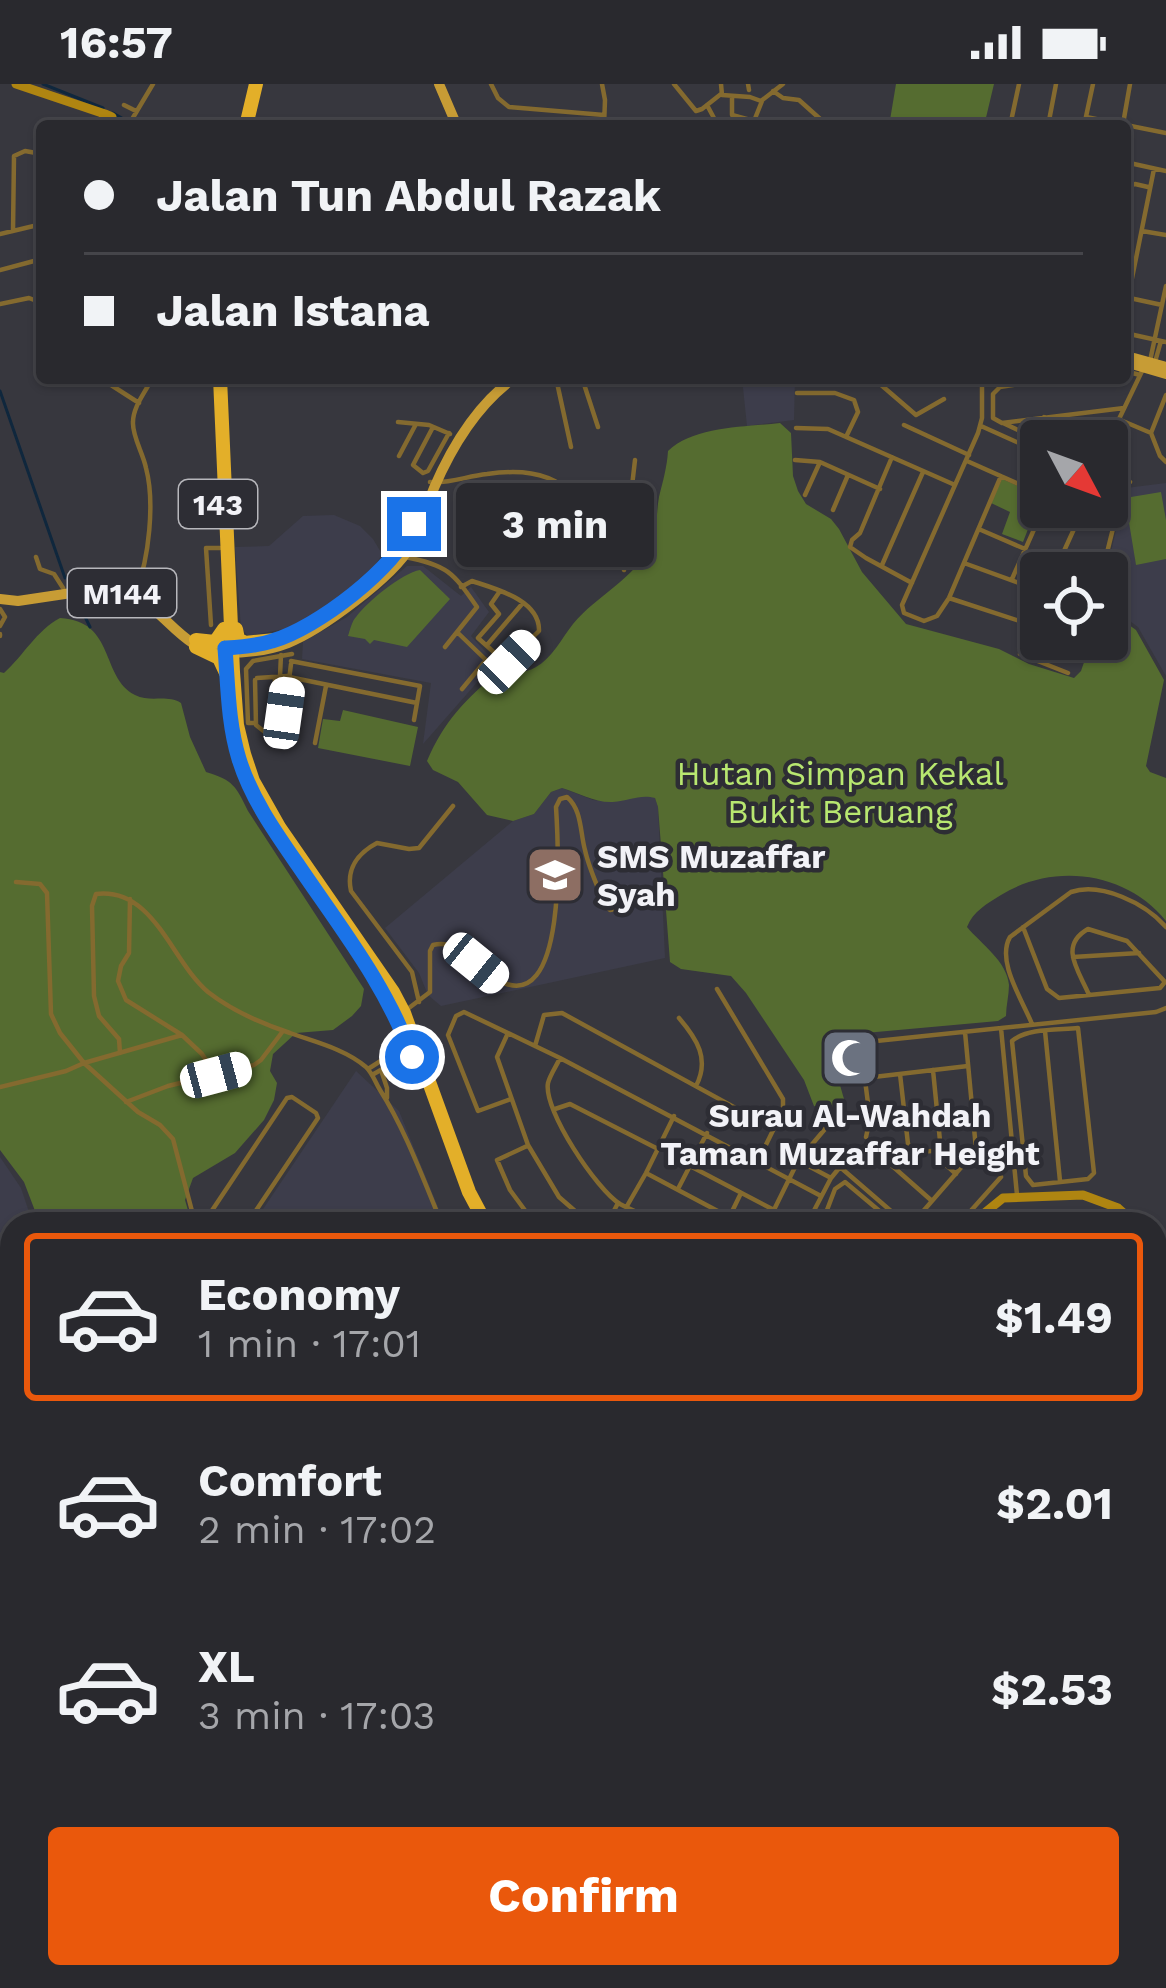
<!DOCTYPE html>
<meta charset="utf-8">
<style>
body{margin:0;font-family:"Work Sans",sans-serif;background:#313136;color:#f1f3f6;height:100vh;display:flex;flex-direction:column;font-size:45px;white-space:nowrap}
*{box-sizing:border-box;margin:0}
p{font-size:39px;color:#a5a6aa}
.icon{flex:none;width:66px;height:66px;fill:none;stroke:currentColor;stroke-width:2;stroke-linecap:round;stroke-linejoin:round}
.map{position:relative;flex:1;overflow:hidden}
.panel{position:absolute;left:0px;top:1128px;width:1167px;height:777px;display:flex;flex-direction:column;background:#29292e;border-radius:36px 36px 0 0;box-shadow:0 3px 9px #0004,0 0 0 3px #45454a}
.panel>*{flex:none}
.top-card{position:absolute;left:36px;top:36px;width:1095px;height:264px;border-radius:12px;box-shadow:0 3px 9px #0004,0 0 0 3px #45454a;display:grid;align-content:center;height:264px;padding:0 48px;background:#29292e}
.needle{width:78px;rotate:131deg}
.controls{position:absolute;left:1020px;top:336px;display:grid;gap:24px}
.controls a{display:grid;place-items:center;width:108px;height:108px;border-radius:12px;background:#29292e;box-shadow:0 3px 9px #0004,0 0 0 3px #45454a;font-size:60px}
.end{position:absolute;width:54px;height:54px;margin:-27px;border:15px solid #1a73e8;background:#fff;box-shadow:0 0 0 6px #fff}
.from{border-radius:50%}
.bubble{position:absolute;height:84px;border-radius:12px;background:#29292e;box-shadow:0 3px 9px #0004,0 0 0 3px #45454a;font-size:39px;font-weight:700;line-height:84px;text-align:center}
.car{position:absolute;width:36px;height:72px;margin:-36px -18px;border-radius:15px;box-shadow:0 0 9px 3px #0007;background:linear-gradient(#fff 24%,#345 0 40%,#fff 0 76%,#345 0 86%,#fff 0)}
.top-card b{display:flex;align-items:center;gap:42px;height:114px;font-size:45px}
.top-card b+b{border-top:3px solid #45454a}
.top-card i{width:30px;height:30px;background:#f1f3f6}
ul{padding:21px 0 0;list-style:none}
li{display:flex;align-items:center;gap:36px;height:168px;margin:0 24px 18px;padding:0 24px;border:6px solid transparent;border-radius:12px}
li div{flex:1}
li b{display:block;font-size:45px}
li em{font-style:normal;font-weight:700}
li.current{border-color:#ea580c}
li>.icon{width:108px;height:108px;stroke-width:1.5}
.primary-button{display:flex;gap:24px;margin-top:auto;padding:24px 48px}
.primary-button a{flex:1;height:138px;border-radius:12px;background:#ea580c;color:#fff;font-size:48px;font-weight:700;line-height:138px;text-align:center}
.status{display:flex;justify-content:space-between;align-items:center;height:84px;padding:0 60px;background:#29292e;direction:ltr}
.status svg{height:33px;fill:currentColor}
.map>svg:first-child{display:block}
.built{fill:#3d3d4b}
.green{fill:#556c30}
.lines{fill:none;stroke-linecap:round;stroke-linejoin:round}
.stream{stroke:#0f273d;stroke-width:3}
.street{stroke:#846a2f;stroke-width:4.5}
.secondary{stroke:#af8511;stroke-width:9}
.primary{stroke:#c79c35;stroke-width:10}
.highway{stroke:#e3af29;stroke-width:14}
.route{stroke:#1a73e8;stroke-width:15}
.labels{text-anchor:middle;dominant-baseline:central;stroke-width:9;stroke-linejoin:round;paint-order:stroke}
.shield{fill:#2d2d34;stroke:#b7b7bc;stroke-width:3}
.shield-label{font-size:30px;font-weight:bold;fill:#f2f2f7}
.park-label{font-size:33px;fill:#b8e770;stroke:#2d2d34}
.poi-label{font-size:33px;font-weight:bold;fill:#f2f2f7;stroke:#2d2d34;text-anchor:start}
</style>
<div class="status"><b>16:57</b><svg viewBox="0 0 49 12"><path d="M0 12V9h3v3zM5 12V6h3v6zM10 12V3h3v9zM15 12V0h3v12zM26 1h20v11H26zM47 4h2v5h-2z"/></svg></div>
<div class="map">
<svg width="1166" height="1904" viewBox="0 0 1166 1904">
<rect width="100%" height="100%" fill="#37373e"/>
<path class="built" d="M742,294h53l-1,42 -47,6z
M1166,399v193l-28,-49 -8,-6 -23,-3 -1,-45 20,-85z
M334,431l26,11 13,13 9,15 -6,10 -34,31 -48,32 -46,9 -7,-8 -6,-81 34,-1 34,-30z
M407,482h16l38,30 10,-9 18,25 -18,24 24,26 -72,82 8,-61 -129,-24 1,-17 44,-25z
M562,704l31,12 20,2 35,-8 7,4 3,9 7,151 -224,48 -13,-11 -9,-22 -34,-45 128,-107 21,-7 17,-22z
M356,987l43,40 46,113h-192z
M0,1073l21,31 12,36h-21v84l-12,6z
M1155,1699l11,10v195h-492l-3,-11h484z"/>
<path class="green" d="M896,0h98l-10,42h-95z
M780,339l11,10 2,43 5,15 8,13 25,15 8,10 23,43 44,52 93,25 30,15 45,14 7,-7 11,-32h15v-17l22,3 7,5 28,50 -18,86 4,6 16,6v143c-39,-49 -112,-59 -165,-26 -14,9 -28,16 -34,32 14,17 40,34 42,58 0,10 -3,21 -3,31l-8,5 -155,14 -12,8v11l13,45c-8,9 -19,11 -30,7l-10,-26 -58,-87 -15,-17 -50,-7 -11,-7 -12,-155 -3,-9c-15,-4 -26,3 -42,4 -18,1 -34,-9 -51,-14l-11,4 -17,22 -21,7 -26,-6 -29,-33 -25,-12 -6,-9c17,-40 39,-62 72,-90 13,1 26,3 37,-4 16,-9 26,-29 37,-43 24,-29 62,-45 78,-80 7,-16 5,-31 8,-47 4,-16 8,-30 9,-46 26,-25 77,-24 112,-28z
M1002,395l39,17 -18,46 -21,-8 8,-22 -19,-9z
M1161,408l5,28v39l-30,6 -11,-67z
M420,486l30,29 -43,48 -33,-7 -4,4 -5,-5 -17,-3c2,-6 4,-15 8,-19 11,-15 46,-44 64,-47z
M60,534c56,3 40,59 75,77 16,8 31,-1 46,8l9,34 16,35c27,8 30,14 42,39l116,178 -3,17 -9,10 -19,14 -37,3 -23,21 -3,17 7,12 -3,17 -10,20 -29,33 -42,25 -8,22 7,24h-152l-16,-42 -24,-32v-478l4,1c20,-18 32,-42 56,-55z
M343,626l75,17 -8,39 -92,-18 5,-29 17,2z"/>
<g class="lines">
<path class="stream" d="M43,0l60,24
M113,29l14,8
M0,307l65,187
M75,512l15,31
M0,1718l12,2"/>
<path class="street" d="M491,0l7,14 11,9 95,8
M602,0l3,16 -1,26
M674,0l22,27 6,-2 19,-15
M721,0l1,11 28,2 11,4 22,-17
M748,0l1,6
M773,7l10,7 16,2 29,26
M732,12v19l22,6
M124,21l12,6
M1086,33l80,16
M1123,40l7,-40
M128,42l25,-42
M704,42l11,-6 -8,-15
M752,42l10,-25
M1010,42l9,-42
M1048,42l8,-42
M1084,42l9,-42
M1125,78l41,9
M1125,104l10,-4 13,3
M13,147l1,-75 11,-5 17,3
M1142,147l24,4
M0,150l42,-10
M0,186l34,-9 8,2
M1125,213l37,8
M1128,214l26,-129
M0,220l29,-6 13,5
M1125,249l41,9
M1150,277l16,-75
M1155,278l6,-21
M1125,287l15,4
M556,294l15,69
M582,294l16,49
M873,294l43,37 28,-16
M982,294v40l-4,15 -76,172 2,8 20,8 13,-5 12,-18 52,-122
M1061,294l-61,9 -7,7v24l9,5 122,-15
M95,298l16,3 28,18
M797,309h38l19,7 4,12 -12,25
M1166,311l-15,38 9,23 6,6
M1118,335l33,14
M398,338l31,3 21,9
M1003,339l38,18
M904,341l65,30
M981,342l60,27
M433,343l-20,38 10,8 5,-2 21,-38
M796,344l32,1 127,56
M1107,360l37,-77
M1032,365l12,-32
M399,372l17,-32
M892,373l-32,76 -8,7 -2,7 16,11 46,25
M795,376l25,2 60,27
M967,377l74,33
M1107,387l23,11
M430,398c19,2 37,-6 57,-8 80,-11 93,26 133,84l5,7 -1,5
M805,411l15,-33
M833,426l15,-35
M981,446l44,19
M608,457l20,-20 7,-61
M36,473l4,12 14,5 9,14
M405,473c42,8 48,15 72,50l-32,40
M964,479l77,28
M882,481l41,-93
M1054,489l30,-66
M1102,489l21,-85 -16,-6
M1012,495l32,-72
M461,503l11,-6c24,8 68,19 67,50l-33,32 -28,-25 21,-24 -8,-10 9,-13
M136,507c13,-32 19,-89 10,-123 -3,-15 -14,-32 -13,-46 0,-16 13,-30 19,-44
M949,514l92,30
M1041,518l-21,52 48,19
M0,525l5,8 -5,9
M211,541l-5,-77h14
M457,548l29,28 -24,29
M0,550v2
M1069,555l18,6
M487,561l35,-41
M291,577l129,25 -6,34
M280,592l1,-21
M289,593l128,26
M257,594l30,-2
M255,596l1,45 10,8 6,-2 3,-4v-50
M256,639h-8l-2,-54 7,-8 39,-7
M282,652l9,-72
M315,659l11,-57
M16,798l24,2 7,9 4,121 9,19 24,30 54,49 22,13 13,14 20,76v9
M130,815l-1,54 -8,13 -3,15 8,19 56,35 20,19 14,21
M1023,843l24,62 12,9 101,-10 5,-6 -38,-41 -39,-12c-30,17 -9,42 1,66
M1073,873l66,-4
M717,905l66,110v11l-25,51
M419,918l-7,-30 -61,-81c-5,-22 7,-38 26,-48l32,6 10,-1 34,-42
M397,933l33,-25v-41l3,-6c27,-7 42,22 63,34 73,44 62,-140 60,-172l4,-8 7,-2c15,13 13,35 18,53 4,19 13,37 20,55l5,5 16,-3
M679,934c18,21 31,41 17,68
M1032,940c-10,-25 -36,-63 -22,-87l61,-45c30,-10 74,11 95,35
M1001,944l16,167
M1078,944l16,145 -6,6 -55,6 -7,-9 -14,-135c15,-13 46,-11 66,-13z
M1045,947l15,150
M965,948l11,117
M508,949l-11,24 31,88 31,52 31,27
M860,957l10,78 -4,18
M535,962l9,-31 18,-2 212,116
M828,962l328,-34 10,-4
M120,969l-1,-14 -20,-23 -5,-20 -2,-90 4,-12c58,-7 75,67 112,98 23,18 55,32 82,41 25,9 55,16 76,34 7,7 9,15 14,23 26,41 43,89 62,134
M560,974c-3,7 -10,17 -12,25 -5,27 49,107 72,121 13,7 29,13 43,20
M368,985l41,-26
M381,986l6,18v10
M933,986l8,81
M900,990l8,70 5,8 100,-5
M372,991l42,-24
M865,994l103,-12
M0,1003l66,-16 18,-8 98,-28
M511,1015l-33,12 -30,-76 8,-19 8,-4 96,46 261,138
M126,1018l42,-16 86,-21 7,-5 22,-29
M555,1025l15,-5 88,45
M527,1062l-30,14 13,30 25,34
M799,1077l32,17
M890,1080l42,37
M945,1080l11,10
M690,1082l84,44
M840,1083l66,57
M646,1089l83,44
M679,1103l28,-54
M627,1122l19,-33 28,-57
M203,1140l84,-126 5,-1 24,16 2,5 -71,106
M607,1140l11,-21
M726,1140l15,-31
M767,1140l31,-63 27,-32
M807,1140l24,-46 18,-22
M840,1140l-13,-14 8,-21 10,-7 50,42
M912,1140l53,-61
M959,1140l42,-47
M1039,1140c11,-12 37,-14 51,-7l-6,7
M1155,1206l11,10
M1155,1239l11,-13
M0,1256l12,-6
M0,1278l12,11
M0,1337l12,-13
M0,1374l12,11
M1155,1404l11,10
M0,1411l12,11
M0,1454l12,12
M1155,1459l11,-13
M0,1479l12,-11
M1155,1500l10,9
M1155,1521l11,-13
M1155,1529l11,10
M0,1573l12,-12
M1155,1585l11,-12
M0,1661l12,-11
M1155,1710l11,11
M0,1743h12
M1155,1794l11,-12
M241,1893l3,11
M278,1893l3,11
M319,1893l2,11
M456,1893l2,11
M663,1893l3,11
M1147,1893l9,8 10,-8
M26,1904l16,-10
M182,1904l21,-11
M205,1904l12,-11
M500,1904l26,-11
M597,1904l27,-11
M1053,1904l10,-11"/>
<path class="secondary" d="M16,0l89,30 -3,7 7,2 3,-6 -7,-3
M971,1140l32,-26 80,-3 35,13 18,16
M1155,1165l11,10
M0,1391l12,12
M0,1492l12,-11"/>
<path class="primary" d="M439,0l18,42
M1134,274l32,9
M1125,278l41,12
M973,294h23
M375,491l35,-41
M0,515l18,2 80,-12c12,0 25,2 36,7 33,16 50,57 91,57 20,0 45,-3 63,-10 33,-13 105,-66 122,-96 11,-18 16,-40 24,-59 18,-42 43,-83 80,-110
M0,1779l12,18
M0,1795l12,15
M48,1893l9,11
M61,1893l5,11"/>
<path class="highway" d="M246,42l10,-42
M220,294l13,294 4,53 7,29 9,27 26,46 114,165 11,21 65,179 17,32
M236,545l2,10 7,4 30,-3
M196,556l19,2 9,-13
M196,563l23,11 8,17
M1155,1685l11,11"/>
</g>
<g class="lines">
<path class="route" d="M412,973c-25,-71 -72,-130 -114,-192 -23,-33 -47,-67 -59,-106 -11,-36 -11,-73 -14,-111 15,-1 32,-2 47,-7 45,-13 124,-73 142,-117"/>
</g>
<defs>
<g id="school-square" transform="scale(3)"><rect x="-9" y="-9" width="18" height="18" rx="4" fill="#8d6e63" stroke="#2d2d34"/><path d="M0-5L7-2L0 1L-7-2ZM-4 1L0 2.5L4 1V4Q0 6-4 4Z" fill="#fff"/></g>
<g id="mosque-square" transform="scale(3)"><rect x="-9" y="-9" width="18" height="18" rx="4" fill="#6b7280" stroke="#2d2d34"/><path d="M3.5-4.9A6 6 0 1 0 3.5 4.9A5 5 0 1 1 3.5-4.9Z" fill="#fff"/></g>
</defs>
<g fill-rule="evenodd">
<use href="#school-square" x="555" y="791"/>
<use href="#mosque-square" x="850" y="974"/>
</g>
<g class="labels">
<g class="shield">
<rect x="179" y="396" width="78" height="48" rx="9"/>
<rect x="68" y="485" width="108" height="48" rx="9"/>
</g>
<g class="shield-label">
<text x="218" y="420">143</text>
<text x="122" y="509">M144</text>
</g>
<g class="park-label">
<text x="840" y="689">Hutan Simpan Kekal<tspan x="840" dy="38">Bukit Beruang</tspan></text>
</g>
<g class="poi-label">
<text x="597" y="772">SMS Muzaffar<tspan x="597" dy="38">Syah</tspan></text>
<text x="850" y="1031" text-anchor="middle">Surau Al-Wahdah<tspan x="850" dy="38">Taman Muzaffar Height</tspan></text>
</g>
</g>
</svg>
<div class="controls">
<a><svg class="needle" viewBox="-14 -14 28 28"><path d="M0-13l5 13h-10z" fill="#e53935"/><path d="M0 13l5-13h-10z" fill="#a5a6aa"/></svg></a>
<a><svg class="icon" aria-label="locate" viewBox="0 0 24 24"><circle cx="12" cy="12" r="6"/><path d="M12 2v4M12 18v4M2 12h4M18 12h4"/></svg></a>
</div>
<i class="end from" style="left:412px;top:973px"></i>
<i class="end" style="left:414px;top:440px"></i>
<div class="bubble" style="left:456px;top:399px;width:198px">3 min</div>
<i class="car" style="left:509px;top:578px;rotate:44deg"></i>
<i class="car" style="left:284px;top:629px;rotate:8deg"></i>
<i class="car" style="left:476px;top:879px;rotate:129deg"></i>
<i class="car" style="left:216px;top:991px;rotate:75deg"></i>
<div class="top-card">
<b><i class="from"></i>Jalan Tun Abdul Razak</b>
<b><i></i>Jalan Istana</b>
</div>
<section class="panel">
<ul>
<li class="current"><svg class="icon" aria-label="car" viewBox="0 0 24 24"><path d="M5 17H2v-5l4-1 3-4h7l3 4 3 1v5h-3M9 17h6M6 11h13"/><circle cx="7" cy="17" r="2"/><circle cx="17" cy="17" r="2"/></svg><div><b>Economy</b><p>1 min · 17:01</p></div><em>$1.49</em></li>
<li><svg class="icon" aria-label="car" viewBox="0 0 24 24"><path d="M5 17H2v-5l4-1 3-4h7l3 4 3 1v5h-3M9 17h6M6 11h13"/><circle cx="7" cy="17" r="2"/><circle cx="17" cy="17" r="2"/></svg><div><b>Comfort</b><p>2 min · 17:02</p></div><em>$2.01</em></li>
<li><svg class="icon" aria-label="car" viewBox="0 0 24 24"><path d="M5 17H2v-5l4-1 3-4h7l3 4 3 1v5h-3M9 17h6M6 11h13"/><circle cx="7" cy="17" r="2"/><circle cx="17" cy="17" r="2"/></svg><div><b>XL</b><p>3 min · 17:03</p></div><em>$2.53</em></li>
</ul>
<div class="primary-button"><a>Confirm</a></div>
</section>
</div>
